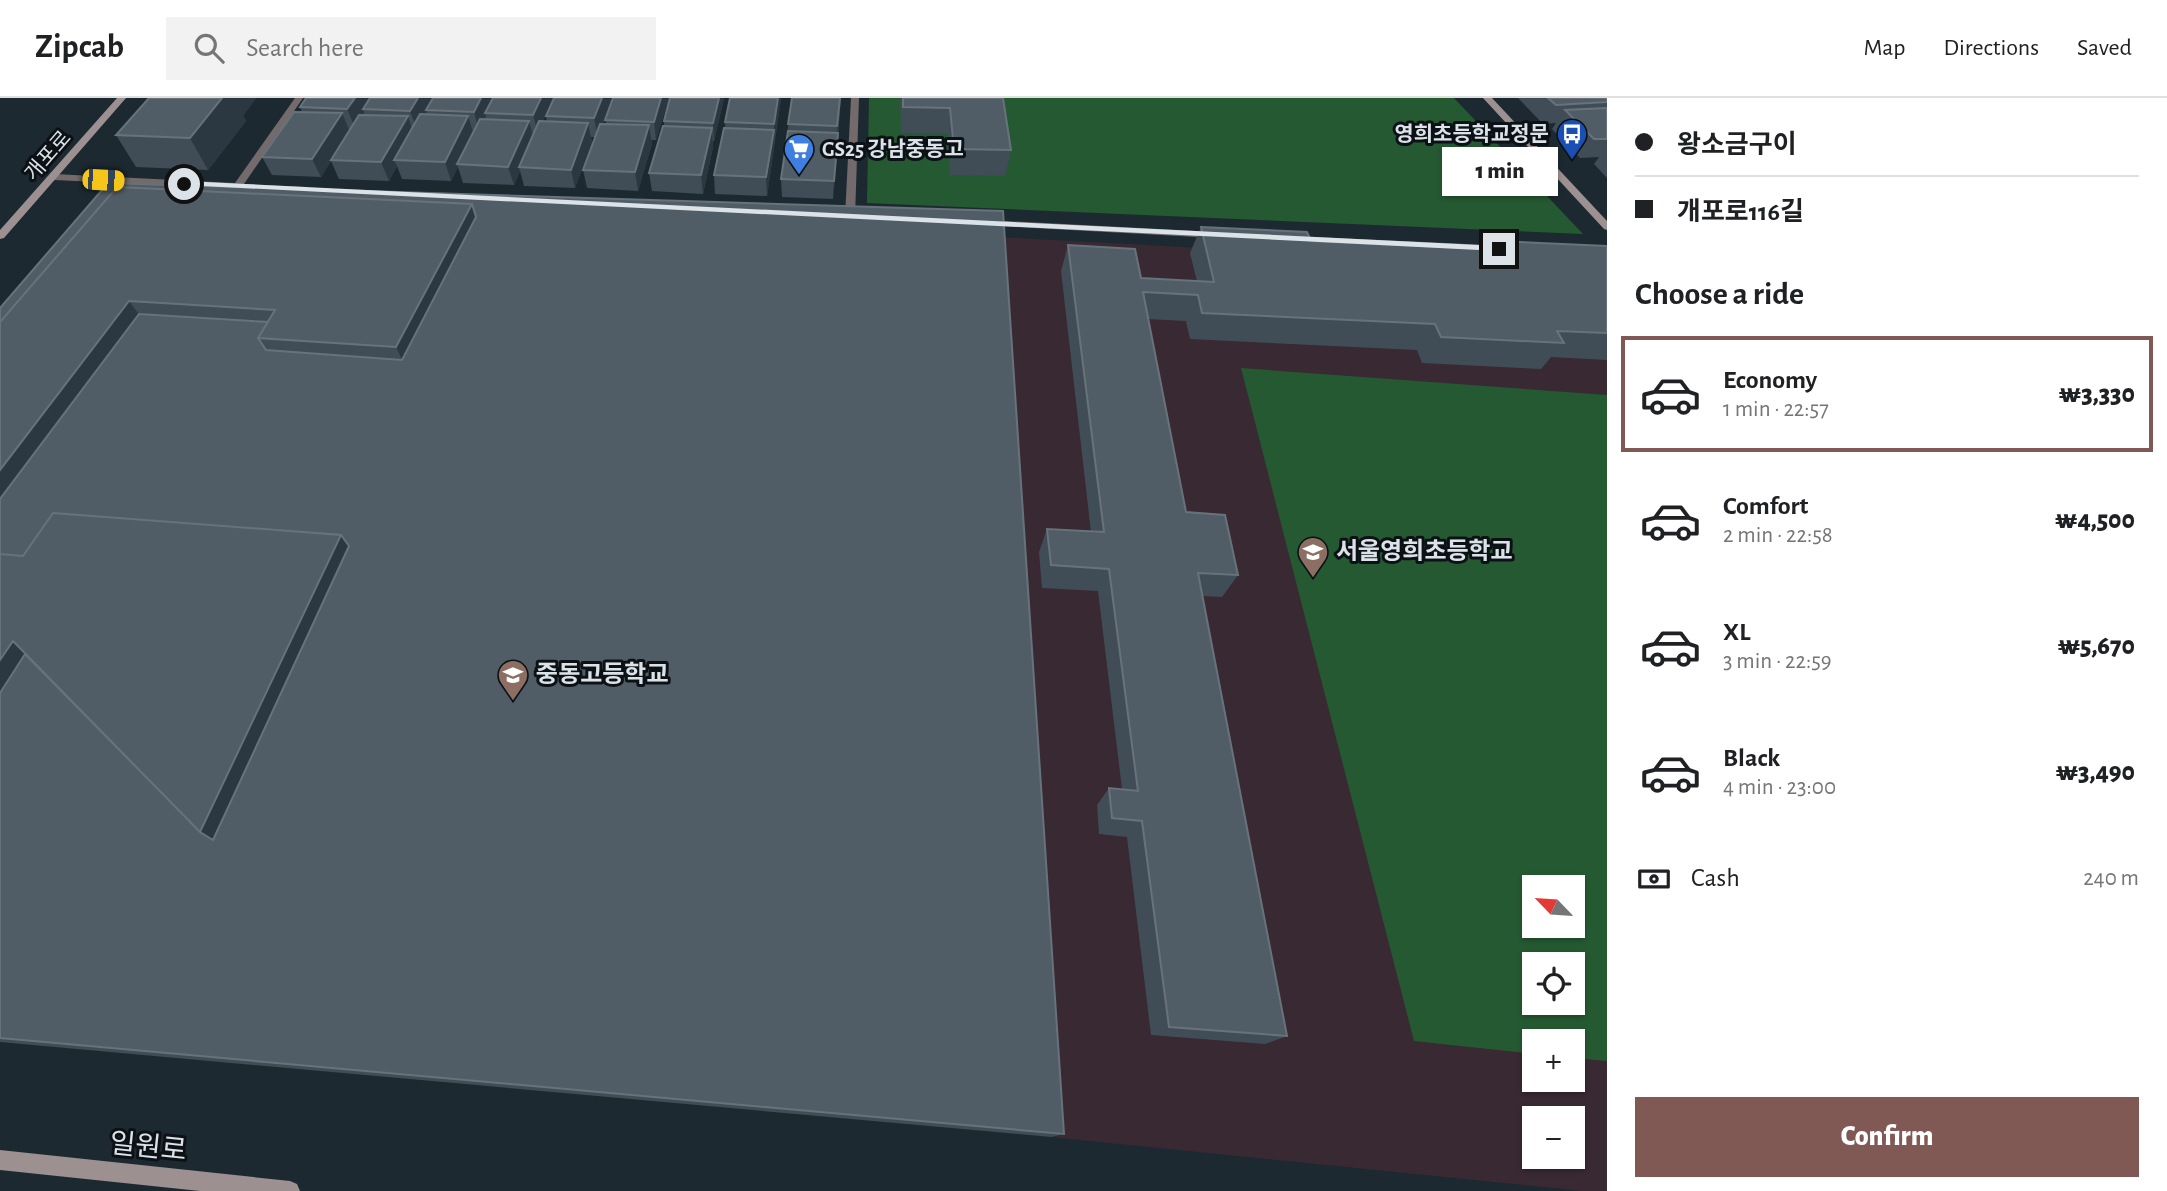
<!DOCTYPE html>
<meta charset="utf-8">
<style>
body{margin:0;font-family:"Alegreya Sans","Noto Sans KR",sans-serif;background:#f2f2f2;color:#202124;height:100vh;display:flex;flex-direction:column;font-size:26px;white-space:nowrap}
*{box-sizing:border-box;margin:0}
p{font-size:23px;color:#757577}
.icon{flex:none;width:38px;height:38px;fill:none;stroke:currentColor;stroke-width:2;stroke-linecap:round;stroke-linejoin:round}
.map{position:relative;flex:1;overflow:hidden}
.drawer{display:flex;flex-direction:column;background:#fff;width:560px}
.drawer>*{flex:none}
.top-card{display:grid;align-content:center;height:154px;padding:0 28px;background:#fff}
.needle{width:46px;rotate:295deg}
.tools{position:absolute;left:1522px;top:777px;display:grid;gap:14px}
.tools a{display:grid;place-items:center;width:63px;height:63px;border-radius:0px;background:#fff;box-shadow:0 2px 5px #0004;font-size:35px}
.end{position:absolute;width:32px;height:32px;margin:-16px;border:9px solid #dbe3e9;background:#111;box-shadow:0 0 0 4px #111}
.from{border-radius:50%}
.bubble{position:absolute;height:49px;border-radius:0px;background:#fff;box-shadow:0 2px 5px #0004;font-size:23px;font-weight:800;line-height:49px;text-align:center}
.car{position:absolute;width:21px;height:42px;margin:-21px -10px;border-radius:9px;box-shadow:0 0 5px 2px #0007;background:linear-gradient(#f5c518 24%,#345 0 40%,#f5c518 0 76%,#345 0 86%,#f5c518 0)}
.top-card b{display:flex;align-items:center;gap:24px;height:66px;font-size:26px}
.top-card b+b{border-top:2px solid #e0e0e0}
.top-card i{width:18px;height:18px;background:#202124}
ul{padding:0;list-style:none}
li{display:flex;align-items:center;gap:21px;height:116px;margin:0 14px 10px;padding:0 14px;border:4px solid transparent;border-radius:0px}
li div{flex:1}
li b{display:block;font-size:26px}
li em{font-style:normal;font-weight:800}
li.current{border-color:#805954}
li>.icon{width:63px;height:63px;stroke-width:1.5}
h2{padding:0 28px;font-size:32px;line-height:84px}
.pay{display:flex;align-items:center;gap:18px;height:77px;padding:0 28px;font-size:26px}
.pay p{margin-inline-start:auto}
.primary-button{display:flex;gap:14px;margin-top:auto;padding:14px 28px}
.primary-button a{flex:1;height:80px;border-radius:0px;background:#805954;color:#fff;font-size:28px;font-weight:800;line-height:80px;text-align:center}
header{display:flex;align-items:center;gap:42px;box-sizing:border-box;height:98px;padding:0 35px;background:#fff;border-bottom:2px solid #e0e0e0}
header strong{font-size:33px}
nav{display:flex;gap:38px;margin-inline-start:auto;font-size:24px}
.search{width:490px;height:63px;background:#f2f2f2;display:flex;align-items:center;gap:18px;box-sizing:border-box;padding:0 24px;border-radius:0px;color:#757577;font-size:26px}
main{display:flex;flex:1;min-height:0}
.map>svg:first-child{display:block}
.education{fill:#392933;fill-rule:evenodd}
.green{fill:#255932;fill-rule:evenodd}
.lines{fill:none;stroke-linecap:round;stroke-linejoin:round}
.street{fill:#736a6b;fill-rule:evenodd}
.secondary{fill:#9d9091;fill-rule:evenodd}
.wall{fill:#414d56}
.shaded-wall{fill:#2b3841}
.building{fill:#515d66;stroke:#67727a;stroke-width:2}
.route{fill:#dbe3e9}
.labels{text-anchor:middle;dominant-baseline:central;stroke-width:6;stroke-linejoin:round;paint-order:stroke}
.far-poi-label{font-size:21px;font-weight:bold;fill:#dbe3e9;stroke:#0c1115;text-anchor:end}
.far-street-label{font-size:21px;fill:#dbe3e9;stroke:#0c1115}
.poi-label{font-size:24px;font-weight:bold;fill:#dbe3e9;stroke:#0c1115;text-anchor:start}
.near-street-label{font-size:28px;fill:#dbe3e9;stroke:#0c1115}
</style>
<header>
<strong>Zipcab</strong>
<div class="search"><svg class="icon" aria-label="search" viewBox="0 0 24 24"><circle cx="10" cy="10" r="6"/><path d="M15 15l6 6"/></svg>Search here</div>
<nav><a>Map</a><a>Directions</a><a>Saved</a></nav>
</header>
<main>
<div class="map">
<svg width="1607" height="1093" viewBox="0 0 1607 1093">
<rect width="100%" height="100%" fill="#1d2931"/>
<path class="education" d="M998,139l609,33v921h-25l-531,-54zM1535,789h38v39h-38zM1535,866h38v39h-38zM1535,943h38v39h-38zM1535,1020h38v39h-38z"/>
<path class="green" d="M869,0h585l129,136 -716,-31z
M1241,270l366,27v666l-34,-3v-17h-38v13l-121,-13zM1573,789v39h-38v-39zM1573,866v39h-38v-39z"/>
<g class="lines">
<path class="street" d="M295,0h8l-59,86 63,3 5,3 -2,2 -256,-12 -5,-3 5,-3 181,9z
M851,0h8l-4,119 -5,3 -5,-3z
M985,122l231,12 5,3 -5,3 -234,-13v-4z
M1293,138l217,10 5,3 -5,3 -221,-11v-4z"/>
<path class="secondary" d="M117,0h9l-122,140 -4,1v-9z
M1483,0h9l115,123v9l-3,-1z
M0,1052l290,31 7,3 3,7h-100l-200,-21z"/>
</g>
<path class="wall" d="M149,0h107l-13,18 3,5 -38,49 -72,-3 -20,-32z
M553,0l-10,23 4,1 -1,-6 66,-18 -9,26h3l-1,-4 64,-22 -13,42h-5l1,4 -14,47 -51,-3 -4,-18 12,-33h-4l1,5 -17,46 -51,-2 -4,-15 -6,14 -51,-2 -5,-16 -7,14 -49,-2 -5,-13 -8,15 -50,-2 -8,-18 -10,16 -49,-2 -10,-18 40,-45 -2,-5z
M670,0h54l-10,43h-1v6l-10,47 -51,-3 -3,-18 15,-47v-5z
M730,0h51l-14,98 -52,-2 -1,-19 11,-47v-6z
M792,0h49l-8,101 -51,-2 -1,-18z
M900,0h103l8,52 -6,26 -55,-1 -3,-41 -46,-1z
M1518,0h89v80l-13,-14 5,-7 -19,1 -28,-29 4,-6 -13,1z
M1003,113l61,923 -13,3 -1051,-95v-734z
M1201,129l110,14 179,9 6,-9 111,5v114l-56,-3 -10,12 -119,-6 -5,-13 -227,-11 -4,-18 -38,-2 38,193 52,63 -16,22 -20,-1 85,440 -22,8 -114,-9 -24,-198 -28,-3 -2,-29 12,-17 13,1 -24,-198 -56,-3 -3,-36 8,-23 44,3 -30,-261 7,-26 73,33 56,3 -7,-28z"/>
<path class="shaded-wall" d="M222,0h34l-13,18 3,5 -38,49 -18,-32z
M355,0h19l-11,11 1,4 -9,15 -8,-19z
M418,0h17l-9,12 1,2 -10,17 -7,-18z
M481,0h15l-11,15 1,4 -7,14 -5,-19z
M541,0h12l-15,36 -5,-19z
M602,0h10l-14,39 -4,-19z
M661,0h8l-13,42 -2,-18z
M719,0h5v1l-10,42 -1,-18z
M778,0h3v2l-7,43v-19z
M840,0h1l-5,47 1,-19z
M342,15l8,19 -29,45 -9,-18z
M408,18l6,19 -20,25 3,6 -8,15 -8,-19z
M468,18l6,19 -17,29 1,3 -7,14 -6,-19z
M529,23l5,18 -15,28 1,4 -6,14 -6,-18z
M588,25l4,19 -17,46 -4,-18z
M649,27l3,19 -14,47 -3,-19z
M712,30l1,19 -10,47 -2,-19z
M774,32v19l-7,47 -1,-19z
M838,35v19l-5,47 1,-18z
M472,106l13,39 -71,142 -18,-38z
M129,203l29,39 -158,221v-91z
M341,437l24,34 -127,286 -238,-92v-103l13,-19z"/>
<path class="building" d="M149,0h73l-32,40 -74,-3z
M306,0h49l-8,11 -47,-2z
M370,0h48l-8,13 -47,-2z
M433,0h48l-7,14 -48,-2z
M493,0h48l-8,17 -48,-2z
M554,0h48l-8,20 -48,-2z
M613,0h48l-7,24 -49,-2z
M670,0h49l-6,25 -49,-2z
M730,0h48l-4,26 -49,-2z
M792,0h48l-3,28 -49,-2z
M903,0h100l8,52 -57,-1 -4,-41 -47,-1z
M1548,0h59v4l-51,3z
M1607,10v31h-13l-29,-29z
M294,14l48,1 -30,46 -50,-2z
M420,16l48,2 -23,46 -51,-2z
M359,17l49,1 -27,46 -50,-2z
M480,21l49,2 -21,46 -51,-3z
M539,23l49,2 -17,47 -52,-3z
M600,26l49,1 -14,47 -52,-2z
M663,28l49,2 -11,47 -52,-2z
M724,30l50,2 -8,47 -52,-2z
M788,33l50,2 -4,48 -53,-2z
M108,85l895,28 61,923 -1064,-96v-345l25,-39 175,178 13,8 136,-294 -8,-11 -288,-22 -30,43 -23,-2v-55l139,-185 129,8 -10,16 8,12 136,10 74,-143 -4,-13 -355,-17 -117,135v-14z
M117,89l355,17 -76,143 -138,-9 17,-28 -146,-9 -129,169v-148z
M1201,129l106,5 4,9 190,9 -5,-9 111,5v87l-50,-2 7,12 -123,-6 -6,-13 -233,-11 -4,-18 -55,-3 43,220 39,3 13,60 -40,-2 89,463 -118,-9 -27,-206 -30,-3 -3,-30 29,3 -29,-222 -58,-4 -4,-36 57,3 -36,-287 67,4 6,29 73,4z
M53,415l288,22 -141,297 -187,-191 -13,19v-106l23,2z"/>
<path class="route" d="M184,83l1315,65 4,3 -4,2 -1317,-66z"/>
<defs>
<g id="bus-pin" transform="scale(1.575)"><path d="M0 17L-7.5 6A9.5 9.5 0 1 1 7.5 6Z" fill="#1a4fb4" stroke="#0c1115"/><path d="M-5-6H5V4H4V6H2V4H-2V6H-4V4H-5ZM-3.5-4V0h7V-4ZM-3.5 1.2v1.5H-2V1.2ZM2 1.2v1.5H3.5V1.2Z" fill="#fff"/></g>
<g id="supermarket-pin" transform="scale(1.575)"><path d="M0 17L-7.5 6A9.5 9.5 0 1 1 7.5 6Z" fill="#3f7fe0" stroke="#0c1115"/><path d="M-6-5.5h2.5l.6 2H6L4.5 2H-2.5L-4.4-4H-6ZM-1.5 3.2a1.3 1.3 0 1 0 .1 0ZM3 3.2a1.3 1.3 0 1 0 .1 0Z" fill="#fff"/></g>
<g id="school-pin" transform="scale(1.575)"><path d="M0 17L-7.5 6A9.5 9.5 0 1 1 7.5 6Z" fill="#8d6e63" stroke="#0c1115"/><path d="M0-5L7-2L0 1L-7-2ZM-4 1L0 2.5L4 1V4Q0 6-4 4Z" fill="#fff"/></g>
</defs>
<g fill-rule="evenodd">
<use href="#bus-pin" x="1572" y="36"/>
<use href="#supermarket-pin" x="799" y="51"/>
<use href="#school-pin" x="1313" y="454"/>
<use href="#school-pin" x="513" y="577"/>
</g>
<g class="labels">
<g class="far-poi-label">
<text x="1549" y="36">영희초등학교정문</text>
<text x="822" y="51" text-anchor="start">GS25 강남중동고</text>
</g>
<g class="far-street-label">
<text transform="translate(48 58) rotate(-49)">개포로</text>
</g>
<g class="poi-label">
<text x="1336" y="454">서울영희초등학교</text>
<text x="536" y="577">중동고등학교</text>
</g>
<g class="near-street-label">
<text transform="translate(148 1050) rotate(6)">일원로</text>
</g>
</g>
</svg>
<div class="tools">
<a><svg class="needle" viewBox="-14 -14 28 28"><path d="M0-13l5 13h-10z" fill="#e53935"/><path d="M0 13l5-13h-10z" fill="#757577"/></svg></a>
<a><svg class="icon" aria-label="locate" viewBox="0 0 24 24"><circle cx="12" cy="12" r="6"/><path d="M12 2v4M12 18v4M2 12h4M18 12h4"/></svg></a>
<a>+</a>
<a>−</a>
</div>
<i class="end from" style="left:184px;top:86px"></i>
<i class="end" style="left:1499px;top:151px"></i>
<div class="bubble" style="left:1442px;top:49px;width:116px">1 min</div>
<i class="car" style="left:103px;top:82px;rotate:93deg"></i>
</div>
<section class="drawer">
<div class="top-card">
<b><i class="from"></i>왕소금구이</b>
<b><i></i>개포로116길</b>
</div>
<h2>Choose a ride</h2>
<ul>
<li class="current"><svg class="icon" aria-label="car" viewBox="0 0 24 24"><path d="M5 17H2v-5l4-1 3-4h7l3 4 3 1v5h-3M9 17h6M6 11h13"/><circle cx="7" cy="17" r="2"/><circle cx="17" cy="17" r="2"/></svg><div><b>Economy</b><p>1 min · 22:57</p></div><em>₩3,330</em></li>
<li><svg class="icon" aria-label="car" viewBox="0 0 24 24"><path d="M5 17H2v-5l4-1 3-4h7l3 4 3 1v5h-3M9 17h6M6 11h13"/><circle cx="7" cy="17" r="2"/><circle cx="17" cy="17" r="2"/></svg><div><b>Comfort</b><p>2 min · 22:58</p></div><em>₩4,500</em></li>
<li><svg class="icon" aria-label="car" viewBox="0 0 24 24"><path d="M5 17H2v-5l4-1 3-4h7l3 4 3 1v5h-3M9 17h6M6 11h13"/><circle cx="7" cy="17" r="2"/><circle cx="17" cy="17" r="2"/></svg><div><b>XL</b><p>3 min · 22:59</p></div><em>₩5,670</em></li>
<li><svg class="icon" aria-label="car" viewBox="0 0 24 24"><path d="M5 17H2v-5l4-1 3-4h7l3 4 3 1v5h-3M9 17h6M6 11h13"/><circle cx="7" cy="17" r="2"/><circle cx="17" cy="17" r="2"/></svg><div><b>Black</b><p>4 min · 23:00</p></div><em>₩3,490</em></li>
</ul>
<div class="pay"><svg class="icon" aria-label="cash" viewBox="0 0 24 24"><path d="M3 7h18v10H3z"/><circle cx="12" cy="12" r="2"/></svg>Cash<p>240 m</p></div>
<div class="primary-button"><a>Confirm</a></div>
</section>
</main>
